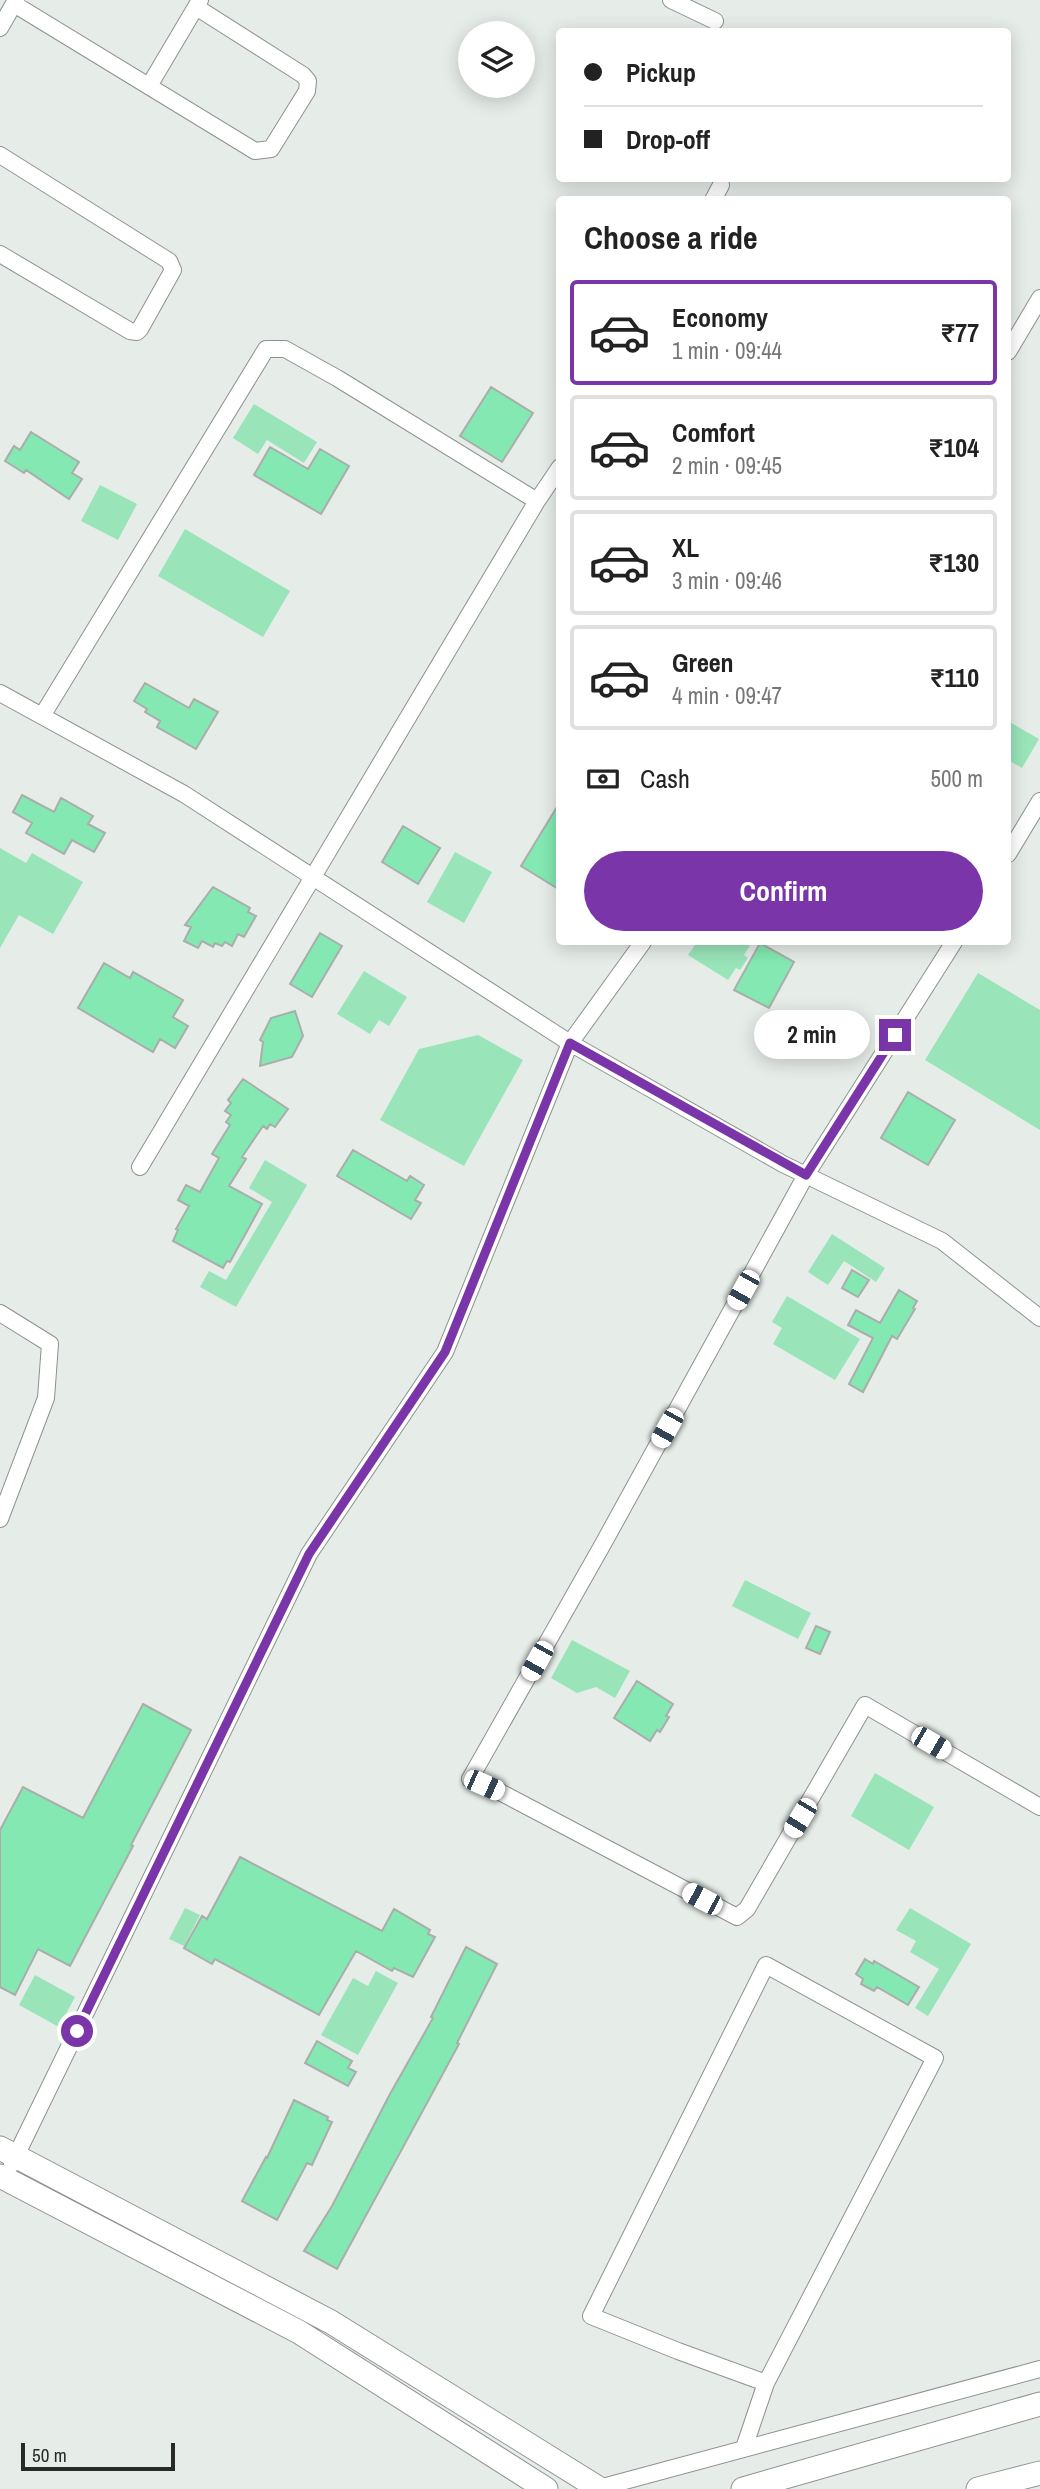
<!DOCTYPE html>
<meta charset="utf-8">
<style>
body{margin:0;font-family:"Archivo Narrow",sans-serif;background:#f2f2f2;color:#222;height:100vh;display:flex;flex-direction:column;font-size:26px;white-space:nowrap}
*{box-sizing:border-box;margin:0}
p{font-size:23px;color:#767676}
.icon{flex:none;width:38px;height:38px;fill:none;stroke:currentColor;stroke-width:2;stroke-linecap:round;stroke-linejoin:round}
.map{position:relative;flex:1;overflow:hidden}
.side{position:absolute;left:556px;top:196px;width:455px;height:749px;display:flex;flex-direction:column;background:#fff;border-radius:7px;box-shadow:0 4px 18px #0003}
.side>*{flex:none}
.top-card{position:absolute;left:556px;top:28px;width:455px;height:154px;border-radius:7px;box-shadow:0 4px 18px #0003;display:grid;align-content:center;height:154px;padding:0 28px;background:#fff}
.buttons{position:absolute;left:458px;top:21px;display:grid;gap:14px}
.buttons a{display:grid;place-items:center;width:77px;height:77px;border-radius:50%;background:#fff;box-shadow:0 4px 18px #0003;font-size:35px}
.scale{position:absolute;left:21px;bottom:18px;width:154px;box-sizing:border-box;padding-left:7px;border:4px solid #282a28;border-top:0;font-size:19px;line-height:24px;white-space:nowrap;color:#282a28;-webkit-text-stroke:5px #e6ece8;paint-order:stroke}
.end{position:absolute;width:32px;height:32px;margin:-16px;border:9px solid #7a36a9;background:#fff;box-shadow:0 0 0 4px #fff}
.from{border-radius:50%}
.bubble{position:absolute;height:49px;border-radius:24px;background:#fff;box-shadow:0 4px 18px #0003;font-size:23px;font-weight:800;line-height:49px;text-align:center}
.car{position:absolute;width:21px;height:42px;margin:-21px -10px;border-radius:9px;box-shadow:0 0 5px 2px #0007;background:linear-gradient(#fff 24%,#345 0 40%,#fff 0 76%,#345 0 86%,#fff 0)}
.top-card b{display:flex;align-items:center;gap:24px;height:66px;font-size:26px}
.top-card b+b{border-top:2px solid #e0e0e0}
.top-card i{width:18px;height:18px;background:#222}
ul{padding:0;list-style:none}
li{display:flex;align-items:center;gap:21px;height:105px;margin:0 14px 10px;padding:0 14px;border:4px solid #e0e0e0;border-radius:7px}
li div{flex:1}
li b{display:block;font-size:26px}
li em{font-style:normal;font-weight:800}
li.on{border-color:#7a36a9}
li>.icon{width:63px;height:63px;stroke-width:1.5}
h2{padding:0 28px;font-size:32px;line-height:84px}
.pay{display:flex;align-items:center;gap:18px;height:77px;padding:0 28px;font-size:26px}
.pay p{margin-inline-start:auto}
.primary-button{display:flex;gap:14px;margin-top:auto;padding:14px 28px}
.primary-button a{flex:1;height:80px;border-radius:42px;background:#7a36a9;color:#fff;font-size:28px;font-weight:800;line-height:80px;text-align:center}
.map>svg:first-child{display:block}
.green{fill:#99e4b9}
.building{fill:#83e8b1;stroke:#a9aeab;stroke-width:2}
.lines{fill:none;stroke-linecap:round;stroke-linejoin:round}
.street-casing{stroke:#8d928f;stroke-width:18}
.secondary-casing{stroke:#8d928f;stroke-width:25}
.street{stroke:#fff;stroke-width:16}
.secondary{stroke:#fff;stroke-width:23}
.route{stroke:#7a36a9;stroke-width:9}
</style>
<div class="map">
<svg width="1040" height="2489" viewBox="0 0 1040 2489">
<rect width="100%" height="100%" fill="#e6ece8"/>
<path class="green" d="M254,404l63,38 -13,21 -37,-23 -9,14 -25,-16z
M100,485l37,19 -19,36 -37,-19z
M185,529l105,62 -27,46 -105,-61z
M1008,721l31,18 -17,29 -14,-8z
M0,848l26,15 6,-10 51,29 -30,52 -34,-19 -19,33z
M455,852l37,20 -28,51 -37,-21z
M697,942h55l-8,13 4,3 -8,12 -4,-2 -8,12 -40,-25z
M364,971l43,26 -18,29 -10,-6 -9,14 -33,-20z
M978,973l62,37v120l-115,-70z
M478,1035l45,25 -59,106 -84,-46 39,-71z
M265,1160l42,25 -71,122 -36,-20 9,-16 17,9 46,-78 -23,-14z
M832,1234l53,34 -9,14 -32,-21 -16,24 -20,-13z
M787,1296l73,43 -25,41 -62,-36 9,-16 -10,-6z
M745,1580l66,33 -13,26 -66,-33z
M572,1640l58,31 -15,27 -19,-11 -19,6 -26,-15z
M875,1773l59,34 -25,43 -58,-34z
M185,1908l15,7 -16,31 -15,-7z
M910,1908l61,36 -43,72 -13,-8 24,-39 -29,-17 6,-11 -20,-11z
M376,1971l22,12 -40,72 -37,-20 32,-57 15,8z
M35,1975l40,22 -16,30 -40,-22z"/>
<path class="building" d="M491,387l42,26 -31,49 -42,-26z
M31,432l48,30 -7,11 10,6 -13,20 -43,-29 -2,3 -19,-12 9,-15 6,4z
M270,447l38,22 12,-20 29,17 -28,48 -67,-39z
M145,683l44,25 5,-9 24,13 -22,37 -39,-22 3,-6 -15,-9 2,-3 -13,-8z
M22,795l32,17 7,-14 32,18 -5,8 17,9 -11,19 -22,-12 -8,14 -38,-21 6,-10 -19,-11z
M560,802v88l-39,-24z
M403,826l37,22 -22,36 -36,-22z
M213,887l37,21 -2,4 8,4 -12,21 -6,-3 -6,12 -7,-4 -3,4 -7,-3 -2,4 -11,-6 -4,7 -14,-7 7,-14 -6,-2z
M320,933l22,13 -30,51 -22,-13z
M760,943l34,19 -25,46 -35,-18z
M104,963l26,15 3,-6 50,28 -10,17 15,9 -13,22 -15,-9 -7,13 -75,-44z
M295,1011l8,25 -11,21 -32,9 3,-24 -3,-2 11,-22z
M243,1079l45,30 -13,18 -5,-3 -3,5 -4,-3 -21,31 4,2 -17,27 33,18 -32,58 -3,-1 -4,7 -50,-27 5,-11 -2,-1 13,-23 -11,-6 8,-15 14,7 19,-34 -7,-4 18,-29 -4,-3 5,-7 -6,-4 6,-8 -3,-3z
M908,1092l47,28 -27,45 -47,-27z
M353,1150l54,31 3,-5 14,9 -9,15 6,3 -10,16 -74,-43z
M852,1270l17,10 -11,17 -16,-9z
M899,1290l18,11 -4,7 2,1 -18,30 -5,-3 -29,56 -14,-8 24,-46 -25,-13 8,-15 24,13z
M816,1626l14,6 -10,22 -14,-6z
M637,1681l36,23 -7,12 3,1 -9,15 -3,-2 -7,11 -36,-23z
M143,1704l48,26 -60,115 2,1 -63,120 -32,-17 -23,46 -15,-8v-157l23,-43 60,31z
M240,1857l142,74 12,-22 36,21 -2,4 7,3 -22,40 -19,-9 -2,3 -36,-20 -37,64 -104,-56 -3,5 -28,-16 18,-32 5,3z
M466,1947l31,17 -40,79 2,1 -122,225 -33,-18 28,-45 58,-112 43,-76 -2,-1z
M865,1959l8,5 1,-3 45,26 -11,18 -31,-18 -3,4 -13,-7 2,-5 -7,-5z
M317,2041l35,20 -4,7 8,4 -8,14 -43,-23z
M294,2100l34,17 -1,3 5,2 -20,43 -5,-2 -30,57 -35,-19 24,-44 1,1z"/>
<g class="lines">
<g class="street-casing">
<path id="street" d="M671,0l44,21
M14,4l241,147 16,-2 36,-58 1,-10 -5,-6 -107,-68
M0,28l16,-28
M149,86l51,-86
M0,155l169,106 4,9 -33,59 -3,3 -7,-1 -130,-77
M713,200l8,-15
M1008,352l32,-54
M0,693l184,101 386,249 213,121 159,77 98,77
M42,716l224,-367h19l52,29 200,123
M1008,854l32,-53
M954,942l-148,233 -203,369 -133,235 28,12 239,126 10,-8 118,-204 175,102
M140,1167l397,-666 23,-34
M0,1313l50,31 -4,54 -46,121
M12,2164l297,-610 136,-202 125,-309 73,-101
M744,2448l22,-65 -88,-32 -87,-35 175,-351 169,93 -169,325
M599,2488l441,-119"/>
</g>
<g class="secondary-casing">
<path id="secondary" d="M0,2148l331,174 269,167
M0,2176l299,156 247,157
M743,2489l297,-85
M978,2489l62,-16"/>
</g>
<use href="#street" class="street"/>
<use href="#secondary" class="secondary"/>
</g>
<g class="lines">
<path class="route" d="M77,2031l232,-477 136,-202 125,-309 236,132 89,-140"/>
</g>
</svg>
<div class="buttons">
<a><svg class="icon" aria-label="layers" viewBox="0 0 24 24"><path d="M12 4l9 5-9 5-9-5zM3 14l9 5 9-5"/></svg></a>
</div>
<div class="scale">50 m</div>
<i class="end from" style="left:77px;top:2031px"></i>
<i class="end" style="left:895px;top:1035px"></i>
<div class="bubble" style="left:754px;top:1010px;width:116px">2 min</div>
<i class="car" style="left:743px;top:1290px;rotate:209deg"></i>
<i class="car" style="left:667px;top:1428px;rotate:209deg"></i>
<i class="car" style="left:537px;top:1661px;rotate:209deg"></i>
<i class="car" style="left:931px;top:1743px;rotate:120deg"></i>
<i class="car" style="left:484px;top:1785px;rotate:114deg"></i>
<i class="car" style="left:800px;top:1818px;rotate:211deg"></i>
<i class="car" style="left:702px;top:1899px;rotate:298deg"></i>
<div class="top-card">
<b><i class="from"></i>Pickup</b>
<b><i></i>Drop-off</b>
</div>
<section class="side">
<h2>Choose a ride</h2>
<ul>
<li class="on"><svg class="icon" aria-label="car" viewBox="0 0 24 24"><path d="M5 17H2v-5l4-1 3-4h7l3 4 3 1v5h-3M9 17h6M6 11h13"/><circle cx="7" cy="17" r="2"/><circle cx="17" cy="17" r="2"/></svg><div><b>Economy</b><p>1 min · 09:44</p></div><em>₹77</em></li>
<li><svg class="icon" aria-label="car" viewBox="0 0 24 24"><path d="M5 17H2v-5l4-1 3-4h7l3 4 3 1v5h-3M9 17h6M6 11h13"/><circle cx="7" cy="17" r="2"/><circle cx="17" cy="17" r="2"/></svg><div><b>Comfort</b><p>2 min · 09:45</p></div><em>₹104</em></li>
<li><svg class="icon" aria-label="car" viewBox="0 0 24 24"><path d="M5 17H2v-5l4-1 3-4h7l3 4 3 1v5h-3M9 17h6M6 11h13"/><circle cx="7" cy="17" r="2"/><circle cx="17" cy="17" r="2"/></svg><div><b>XL</b><p>3 min · 09:46</p></div><em>₹130</em></li>
<li><svg class="icon" aria-label="car" viewBox="0 0 24 24"><path d="M5 17H2v-5l4-1 3-4h7l3 4 3 1v5h-3M9 17h6M6 11h13"/><circle cx="7" cy="17" r="2"/><circle cx="17" cy="17" r="2"/></svg><div><b>Green</b><p>4 min · 09:47</p></div><em>₹110</em></li>
</ul>
<div class="pay"><svg class="icon" aria-label="cash" viewBox="0 0 24 24"><path d="M3 7h18v10H3z"/><circle cx="12" cy="12" r="2"/></svg>Cash<p>500 m</p></div>
<div class="primary-button"><a>Confirm</a></div>
</section>
</div>
